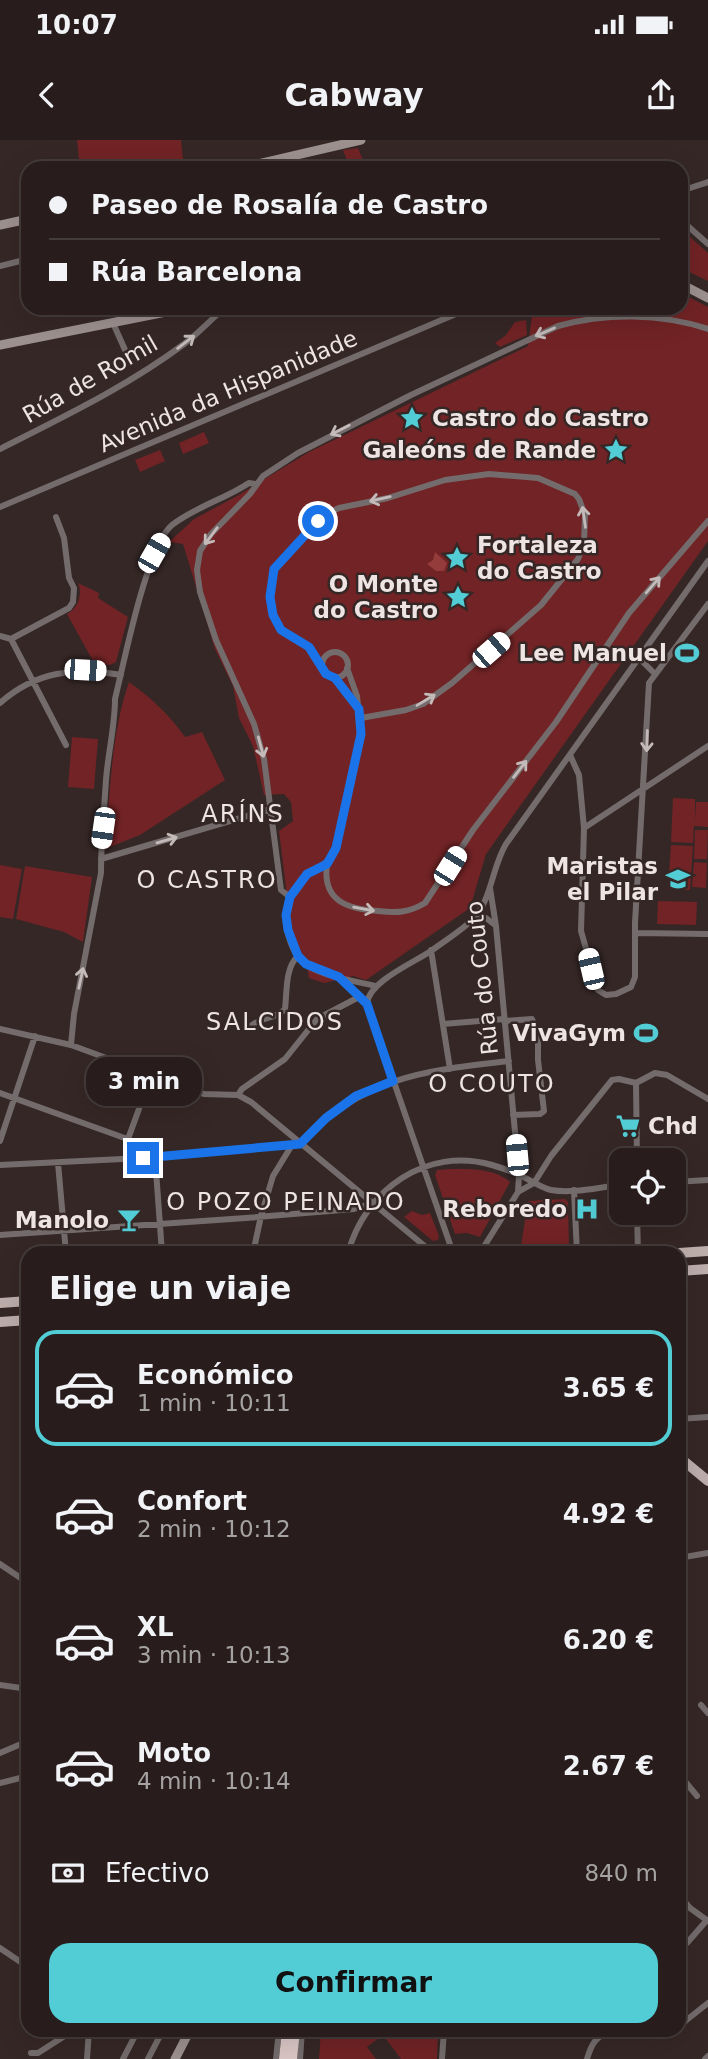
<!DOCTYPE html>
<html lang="es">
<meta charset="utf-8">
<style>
body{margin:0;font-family:"DejaVu Sans",sans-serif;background:#342a29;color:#f1f3f6;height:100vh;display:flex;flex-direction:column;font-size:26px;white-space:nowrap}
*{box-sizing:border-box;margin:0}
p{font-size:23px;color:#a5a2a3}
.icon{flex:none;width:38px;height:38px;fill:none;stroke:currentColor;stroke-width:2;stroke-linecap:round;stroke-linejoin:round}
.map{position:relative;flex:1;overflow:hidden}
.panel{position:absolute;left:21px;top:1106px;width:665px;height:791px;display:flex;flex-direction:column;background:#281d1c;border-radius:21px;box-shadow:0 7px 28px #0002,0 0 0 2px #443b3b}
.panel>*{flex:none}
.banner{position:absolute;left:21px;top:21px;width:667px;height:154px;border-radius:21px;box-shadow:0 7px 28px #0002,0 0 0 2px #443b3b;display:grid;align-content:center;height:154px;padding:0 28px;background:#281d1c}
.tools{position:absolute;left:609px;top:1008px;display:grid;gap:14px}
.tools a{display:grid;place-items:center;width:77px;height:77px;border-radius:14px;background:#281d1c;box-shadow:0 7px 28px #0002,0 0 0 2px #443b3b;font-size:35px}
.end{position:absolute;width:32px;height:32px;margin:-16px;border:9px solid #1a73e8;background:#fff;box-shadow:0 0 0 4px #fff}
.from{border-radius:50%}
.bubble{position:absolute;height:49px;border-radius:21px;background:#281d1c;box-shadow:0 7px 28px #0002,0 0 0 2px #443b3b;font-size:23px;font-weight:600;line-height:49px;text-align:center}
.car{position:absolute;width:21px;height:42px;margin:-21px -10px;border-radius:9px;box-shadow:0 0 5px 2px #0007;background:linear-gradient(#fff 24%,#345 0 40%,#fff 0 76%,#345 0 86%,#fff 0)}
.banner b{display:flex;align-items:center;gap:24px;height:66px;font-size:26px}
.banner b+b{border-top:2px solid #443b3b}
.banner i{width:18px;height:18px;background:#f1f3f6}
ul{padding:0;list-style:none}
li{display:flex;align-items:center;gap:21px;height:116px;margin:0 14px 10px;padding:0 14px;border:4px solid transparent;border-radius:21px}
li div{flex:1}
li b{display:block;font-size:26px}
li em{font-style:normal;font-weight:600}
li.on{border-color:#52ccd5}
li>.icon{width:63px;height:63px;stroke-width:1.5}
h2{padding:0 28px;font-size:32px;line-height:84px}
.pay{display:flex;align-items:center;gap:18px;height:77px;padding:0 28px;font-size:26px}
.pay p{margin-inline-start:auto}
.button{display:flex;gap:14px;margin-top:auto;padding:14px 28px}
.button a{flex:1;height:80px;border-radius:21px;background:#52ccd5;color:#111;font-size:28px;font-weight:600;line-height:80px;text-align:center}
.status{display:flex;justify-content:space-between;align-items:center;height:49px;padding:0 35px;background:#281d1c;direction:ltr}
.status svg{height:19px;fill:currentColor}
header{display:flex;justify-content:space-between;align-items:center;height:91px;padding:0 28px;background:#281d1c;font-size:32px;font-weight:600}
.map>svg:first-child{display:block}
.green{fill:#712325}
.water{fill:#943b3b}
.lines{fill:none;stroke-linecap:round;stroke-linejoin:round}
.street{stroke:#746c6c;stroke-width:6}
.secondary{stroke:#9d9190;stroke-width:9}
.primary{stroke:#bdaeac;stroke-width:10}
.highway{stroke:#dac7c6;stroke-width:10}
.oneway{stroke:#c3bab9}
.route{stroke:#1a73e8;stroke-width:9}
.labels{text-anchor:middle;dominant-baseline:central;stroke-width:5;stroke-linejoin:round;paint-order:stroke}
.street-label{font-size:23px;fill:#ede4e3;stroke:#352726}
.poi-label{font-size:23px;font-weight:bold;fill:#ede4e3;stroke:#352726;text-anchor:end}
.neighbourhood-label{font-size:24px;letter-spacing:2px;fill:#ede4e3;stroke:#352726}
</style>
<div class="status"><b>10:07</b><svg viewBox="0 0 49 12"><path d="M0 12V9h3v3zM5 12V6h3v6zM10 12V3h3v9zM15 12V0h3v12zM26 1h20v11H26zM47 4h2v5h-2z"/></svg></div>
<header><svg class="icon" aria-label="back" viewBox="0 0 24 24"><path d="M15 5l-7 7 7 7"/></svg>Cabway<svg class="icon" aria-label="share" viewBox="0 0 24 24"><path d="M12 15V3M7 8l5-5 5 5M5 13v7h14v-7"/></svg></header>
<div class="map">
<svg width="708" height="1919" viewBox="0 0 708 1919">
<rect width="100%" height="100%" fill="#352726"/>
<path class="green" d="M77,0h104l2,20 -20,5 -83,3z
M358,8l8,20h-16l-7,-18z
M681,89l27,24v28l-27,-13z
M681,153l27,14v234l-222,313 -16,54 -104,72 -13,-4 -29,7 -15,-5 -3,-19c-10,-8 -12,-19 -15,-30l-12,-98 14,-10 -2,-19 -7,-8 -20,1 -11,-49 -14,-28 -6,-32 -18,-37 -32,-105 -14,-2 25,-23 43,-23 72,-44 219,-106 5,-38h148z
M526,180l1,15 -27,12 -5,-4 11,-8 9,-13z
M204,292l5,11 -26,11 -4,-11z
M160,310l5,11 -25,11 -5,-12z
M78,443l21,10 -1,5 30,19 -12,45 -6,3 -16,-2 -27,-49c11,-6 16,-20 11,-31z
M129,542c22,16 40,32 56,55l17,-5 23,48 -85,55 -35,14c5,-54 6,-116 24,-167z
M72,597l26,2 -4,50 -26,-2z
M673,658l22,1v22l1,-19h12v25l-14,-1 -1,17 -22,-1z
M695,690h13l-1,29h-13z
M671,705l22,1 -3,44 -22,-1z
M694,722l13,1 -1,25 -14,-1z
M0,725l22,4 -9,50 -13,-2z
M25,726l67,11 -9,65 -19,-10 -48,-13z
M658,761l39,1 -1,23 -39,-1z
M450,1029c20,0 44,-1 60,13l-30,55 -13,-4 -12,1 -20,-59 2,-5z
M565,1059l3,3 1,48 -49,2 8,-51z
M412,1071l10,4 8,-2 9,23 -1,4 -5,1 -29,-24z
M321,1890h117l-1,29h-36l-18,-24 -16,12 9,12h-57z"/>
<path class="water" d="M435,412l12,11 -3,8h-8l-9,-7 6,-4z"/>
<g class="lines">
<path class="street" d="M681,51l27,-9
M681,80l27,24
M0,126l28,-7
M113,183l17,38
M0,309c63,-32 128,-63 184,-105 15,-11 27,-25 41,-36
M0,367l470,-199
M0,496l11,3 58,-31 4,-6 1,-14 -5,-10 -5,-40 -8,-21
M11,499l55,106
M322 525a13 13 0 1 1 26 0a13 13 0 1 1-26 0Z
M639,518l16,16
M321,524l-12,-17 -23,-14 -9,-9 -4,-8 -3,-19 4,-28 52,-55 13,-6 49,-10 57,-18 44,-6 49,4 37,16 4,5 6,16 -1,29 -6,15 -37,46 -89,78 -29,21 -17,6 -45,8
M347,528l10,28 4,38 -25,114c-9,22 -21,15 -34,32 -5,6 -12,14 -14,22 -6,20 2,53 20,64 20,11 46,15 68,20
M335,538l21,26
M0,563c36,-32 75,-36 121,-28
M570,615l9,20 5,53 -3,103 17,59 8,5 10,-1 15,-7 4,-10v-54l14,-240 59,-79
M584,688l124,-82
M101,719l170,-50
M327,724c-5,37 20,45 51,47 19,2 30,2 47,-8l48,-73 83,-108 73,-109 79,-92
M490,748l6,38 23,249 -1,17
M290,757l-9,-7 -17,-131 -10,-35 -38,-84 -16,-48 -3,-22 3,-19 11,-17 39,-40 13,-18 35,-23 113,-58 147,-69c48,-13 102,-13 150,3
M474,778h12l9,7
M637,793l71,1
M431,810l19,119
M340,839l27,25 86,249
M367,864c1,-22 46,-41 64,-53 13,-10 32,-21 43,-33 18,-20 18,-51 32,-74l202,-283
M504,881l28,-2 6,15v26l6,51 -4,3 -27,1
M443,884l61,-5
M252,885c10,-8 24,-6 33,-16 2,-16 0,-42 13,-53
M0,889l71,16 133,49 34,1 13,7 182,151
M71,905l3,-31 27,-141c0,-31 3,-62 5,-93 2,-27 9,-54 9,-81 9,-36 32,-154 57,-174 23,-18 53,-26 77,-42l6,1
M636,943l1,77
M0,953l144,52 11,12
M238,955l4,-6 43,-30 32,-40 42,-22
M128,999l23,-63
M0,1001l35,-105
M300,1004c61,-67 123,-73 209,-83
M155,1017l7,96
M129,1018l5,-17
M58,1023l8,90
M0,1025l143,-7 157,-14
M674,1042l34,-2
M574,1050l3,63
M637,1073l1,40
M0,1095l246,-17 108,-9 18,-6
M253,1113l8,-37 12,-40 19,-31
M348,1113c17,-63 78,-107 144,-88 10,3 21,7 30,11 9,5 20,12 29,14 22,4 48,-3 70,-5
M480,1113l38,-61 16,-9 17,-27 61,-76 7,-1 17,4 19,-10 12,2 41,24
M679,1279l29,-2
M679,1418l29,-5
M0,1424l28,19
M0,1545l28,4
M701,1565l7,8
M0,1613l28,-12
M679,1634l18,22
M0,1643l28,-7
M679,1690l6,-4
M679,1755l11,13 18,13
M22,1773l6,-3
M0,1808l28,19
M679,1808l8,-5 20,-23
M679,1886l29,-23
M31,1913h7l36,-23
M87,1919l2,-29
M123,1919l15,-29
M148,1919l15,-29
M276,1919l3,-29
M300,1919l2,-29
M442,1919l2,-29
M587,1919c5,-17 9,-22 25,-29
M705,1919l3,-3"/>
<path class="secondary" d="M241,28l120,-28
M0,85l28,-6
M681,144l27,14
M0,205l186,-37
M175,1919l15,-29"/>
<path class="primary" d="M679,1113l29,-2
M679,1131l29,-2
M0,1163l28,-2
M0,1182l28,-2
M679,1317l29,24"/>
<path class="highway" d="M284,1919l3,-29
M292,1919l3,-29"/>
</g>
<defs><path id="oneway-shaft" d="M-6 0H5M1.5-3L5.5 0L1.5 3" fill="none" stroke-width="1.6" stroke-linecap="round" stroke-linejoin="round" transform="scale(1.75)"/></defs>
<g class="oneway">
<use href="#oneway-shaft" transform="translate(545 192) rotate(157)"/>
<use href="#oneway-shaft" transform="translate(186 202) rotate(-37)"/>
<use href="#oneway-shaft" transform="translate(340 290) rotate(153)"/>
<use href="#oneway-shaft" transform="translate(380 359) rotate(167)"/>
<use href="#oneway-shaft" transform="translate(584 377) rotate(-98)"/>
<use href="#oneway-shaft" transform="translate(211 396) rotate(127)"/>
<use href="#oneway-shaft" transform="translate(653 445) rotate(-49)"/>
<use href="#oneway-shaft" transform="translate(426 560) rotate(-31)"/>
<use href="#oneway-shaft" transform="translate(647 601) rotate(92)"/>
<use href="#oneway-shaft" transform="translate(261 607) rotate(75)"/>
<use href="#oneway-shaft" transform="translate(520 629) rotate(-52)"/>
<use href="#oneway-shaft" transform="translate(167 700) rotate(-16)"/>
<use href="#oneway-shaft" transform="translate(364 769) rotate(10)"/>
<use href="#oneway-shaft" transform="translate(81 838) rotate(-78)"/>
</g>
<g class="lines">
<path class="route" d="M143,1018l157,-14 26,-26 30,-22 37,-15 -26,-77 -28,-27 -33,-13 -8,-8 -10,-26 -2,-15 4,-18 17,-23 20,-10 9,-16 25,-114 -2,-25 -24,-31 -9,-4 -17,-27 -28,-17 -8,-15 -3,-18 4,-28 44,-48"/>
</g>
<defs>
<g id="sight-bare" transform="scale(1.89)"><path d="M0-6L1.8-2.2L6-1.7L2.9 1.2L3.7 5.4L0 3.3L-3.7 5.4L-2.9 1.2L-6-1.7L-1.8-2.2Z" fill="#52ccd5" stroke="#352726" stroke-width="2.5" paint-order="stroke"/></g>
<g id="stadium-bare" transform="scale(1.89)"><path d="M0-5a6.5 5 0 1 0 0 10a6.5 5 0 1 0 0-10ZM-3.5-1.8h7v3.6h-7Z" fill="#52ccd5" stroke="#352726" stroke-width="2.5" paint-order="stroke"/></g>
<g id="school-bare" transform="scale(1.89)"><path d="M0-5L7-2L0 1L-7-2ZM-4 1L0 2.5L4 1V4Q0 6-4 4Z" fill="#52ccd5" stroke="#352726" stroke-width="2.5" paint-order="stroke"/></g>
<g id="supermarket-bare" transform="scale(1.89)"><path d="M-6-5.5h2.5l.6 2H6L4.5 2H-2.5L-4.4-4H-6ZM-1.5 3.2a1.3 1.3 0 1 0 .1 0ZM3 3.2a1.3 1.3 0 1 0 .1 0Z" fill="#52ccd5" stroke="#352726" stroke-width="2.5" paint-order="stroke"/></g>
<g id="hospital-bare" transform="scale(1.89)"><path d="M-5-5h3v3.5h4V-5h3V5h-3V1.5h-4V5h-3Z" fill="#52ccd5" stroke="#352726" stroke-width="2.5" paint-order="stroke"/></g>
<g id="bar-bare" transform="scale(1.89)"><path d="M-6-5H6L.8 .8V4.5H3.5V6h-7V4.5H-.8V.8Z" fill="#52ccd5" stroke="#352726" stroke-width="2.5" paint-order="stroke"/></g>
</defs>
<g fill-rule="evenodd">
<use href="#sight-bare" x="412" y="278"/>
<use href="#sight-bare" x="616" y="310"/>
<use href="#sight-bare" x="457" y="418"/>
<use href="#sight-bare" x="458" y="457"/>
<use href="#stadium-bare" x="687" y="513"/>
<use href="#school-bare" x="678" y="739"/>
<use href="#stadium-bare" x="646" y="893"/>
<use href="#supermarket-bare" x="628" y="986"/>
<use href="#hospital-bare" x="587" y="1069"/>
<use href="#bar-bare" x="129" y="1080"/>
</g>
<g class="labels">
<g class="street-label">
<text transform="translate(90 239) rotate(-30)">Rúa de Romil</text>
<text transform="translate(228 251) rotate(-23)">Avenida da Hispanidade</text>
<text transform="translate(482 838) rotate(-96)">Rúa do Couto</text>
</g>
<g class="poi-label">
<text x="432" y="278" text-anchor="start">Castro do Castro</text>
<text x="596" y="310">Galeóns de Rande</text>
<text x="477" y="405" text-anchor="start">Fortaleza<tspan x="477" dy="26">do Castro</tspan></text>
<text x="438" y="444">O Monte<tspan x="438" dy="26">do Castro</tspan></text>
<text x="667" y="513">Lee Manuel</text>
<text x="658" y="726">Maristas<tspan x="658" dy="26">el Pilar</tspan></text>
<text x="626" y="893">VivaGym</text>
<text x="648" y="986" text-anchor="start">Chd</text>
<text x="567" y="1069">Reboredo</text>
<text x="109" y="1080">Manolo</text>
</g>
<g class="neighbourhood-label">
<text x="243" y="674">ARÍNS</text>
<text x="207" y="740">O CASTRO</text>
<text x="275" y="882">SALCIDOS</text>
<text x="492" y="944">O COUTO</text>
<text x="286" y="1062">O POZO PEINADO</text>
</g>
</g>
</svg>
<div class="tools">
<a><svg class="icon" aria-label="locate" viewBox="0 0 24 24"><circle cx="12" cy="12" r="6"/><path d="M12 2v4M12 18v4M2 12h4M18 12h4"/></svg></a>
</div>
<i class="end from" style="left:318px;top:381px"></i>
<i class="end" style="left:143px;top:1018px"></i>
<div class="bubble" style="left:86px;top:917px;width:116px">3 min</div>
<i class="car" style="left:154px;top:413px;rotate:30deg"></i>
<i class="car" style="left:491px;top:510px;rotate:49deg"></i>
<i class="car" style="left:85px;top:530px;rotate:93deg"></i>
<i class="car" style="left:103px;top:688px;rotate:188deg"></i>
<i class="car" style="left:450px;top:726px;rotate:32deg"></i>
<i class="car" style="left:591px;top:829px;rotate:347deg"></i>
<i class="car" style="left:517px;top:1015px;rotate:355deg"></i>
<div class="banner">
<b><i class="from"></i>Paseo de Rosalía de Castro</b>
<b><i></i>Rúa Barcelona</b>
</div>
<section class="panel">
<h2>Elige un viaje</h2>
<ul>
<li class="on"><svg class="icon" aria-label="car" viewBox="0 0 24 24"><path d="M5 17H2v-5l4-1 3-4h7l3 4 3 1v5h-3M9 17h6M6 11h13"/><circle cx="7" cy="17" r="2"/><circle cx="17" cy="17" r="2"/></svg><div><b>Económico</b><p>1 min · 10:11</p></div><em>3.65 €</em></li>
<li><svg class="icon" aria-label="car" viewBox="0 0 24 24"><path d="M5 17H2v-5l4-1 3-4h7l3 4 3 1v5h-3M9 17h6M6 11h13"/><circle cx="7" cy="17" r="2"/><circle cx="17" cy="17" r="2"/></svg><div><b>Confort</b><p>2 min · 10:12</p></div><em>4.92 €</em></li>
<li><svg class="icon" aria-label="car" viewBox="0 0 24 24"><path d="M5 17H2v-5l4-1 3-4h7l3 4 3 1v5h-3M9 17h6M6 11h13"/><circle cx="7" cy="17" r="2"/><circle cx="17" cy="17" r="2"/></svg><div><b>XL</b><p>3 min · 10:13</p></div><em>6.20 €</em></li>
<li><svg class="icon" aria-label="car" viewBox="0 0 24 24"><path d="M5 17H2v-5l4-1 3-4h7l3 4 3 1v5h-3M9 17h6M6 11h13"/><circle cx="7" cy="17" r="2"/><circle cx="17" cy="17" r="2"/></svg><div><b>Moto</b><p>4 min · 10:14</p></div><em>2.67 €</em></li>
</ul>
<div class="pay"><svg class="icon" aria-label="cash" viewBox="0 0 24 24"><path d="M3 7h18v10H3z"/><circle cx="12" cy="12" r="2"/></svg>Efectivo<p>840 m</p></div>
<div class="button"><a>Confirmar</a></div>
</section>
</div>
